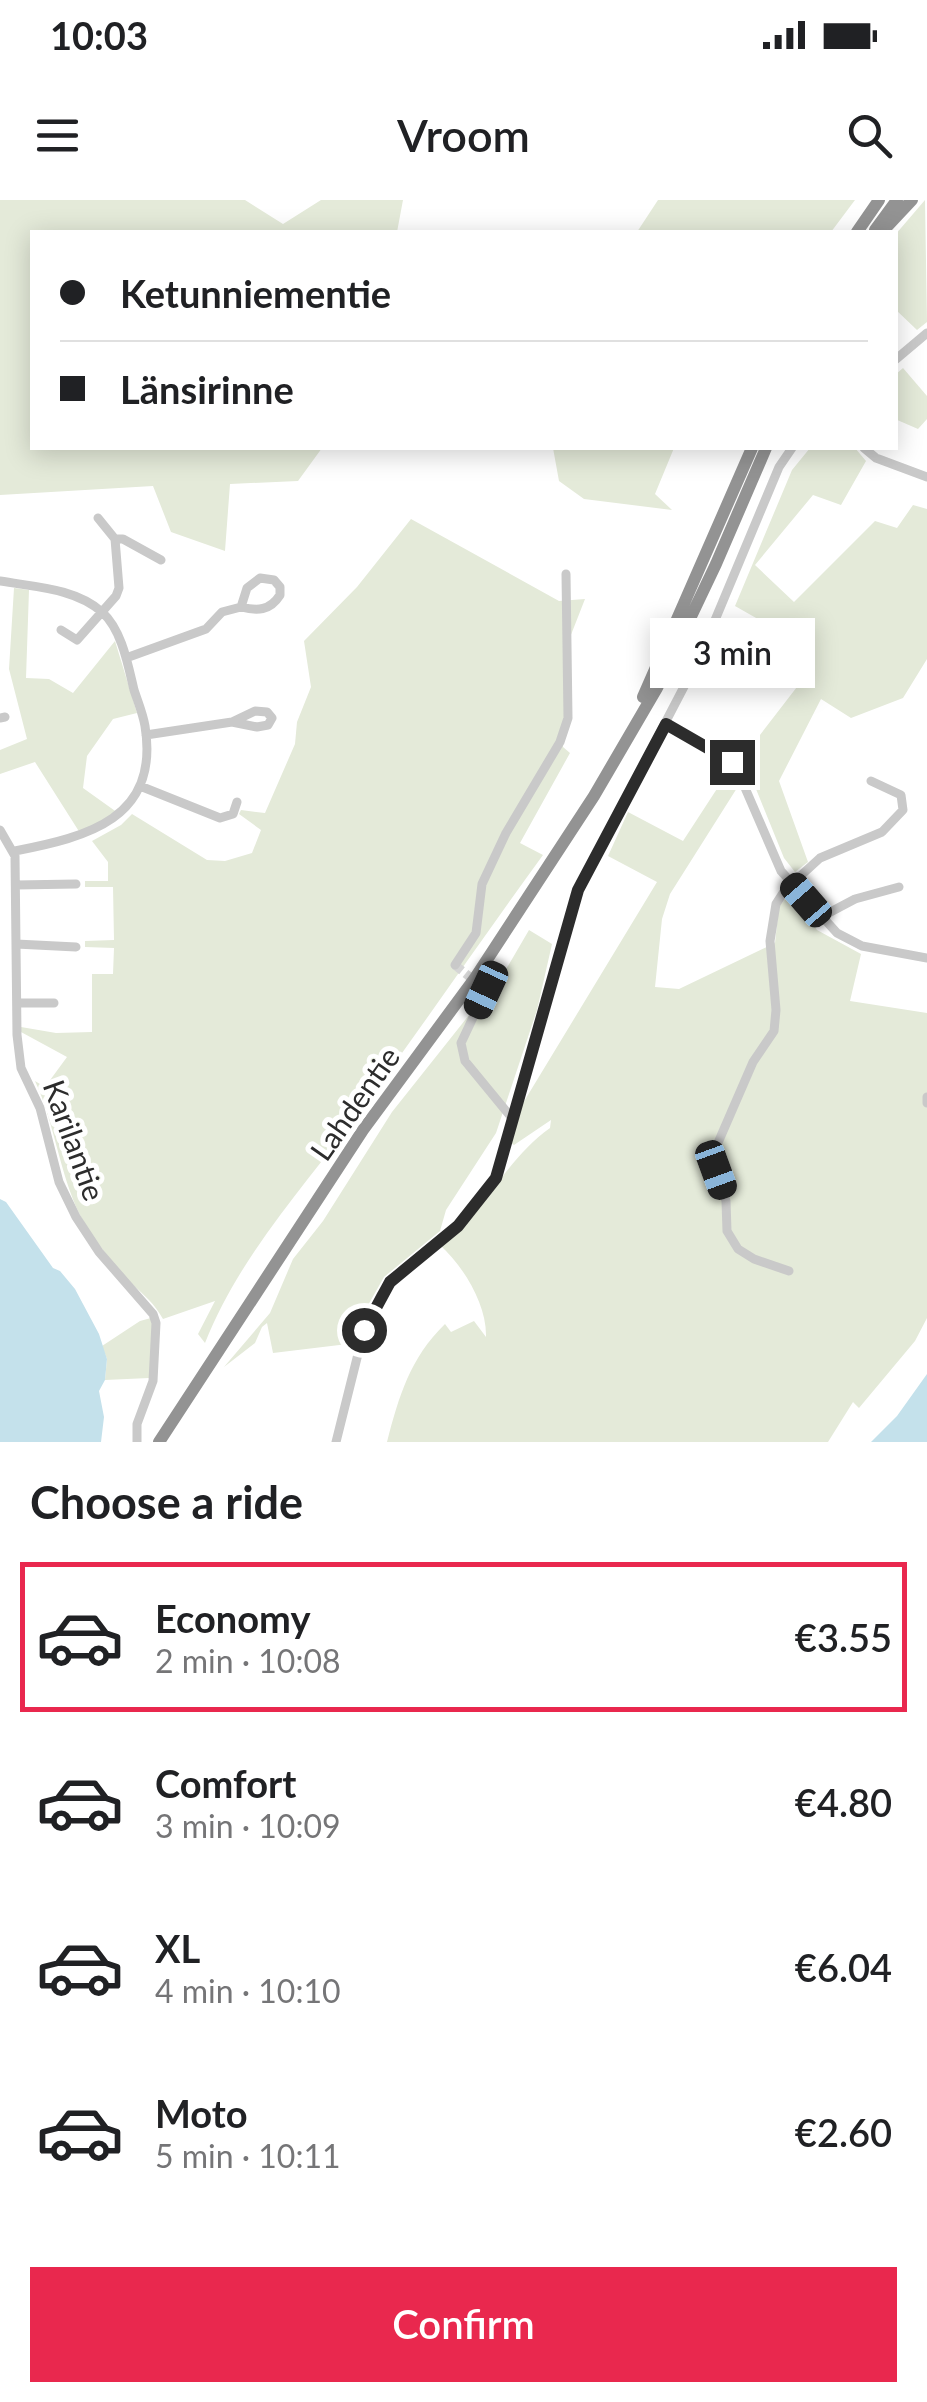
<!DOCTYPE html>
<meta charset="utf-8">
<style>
body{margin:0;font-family:Lato,sans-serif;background:#f2f2f2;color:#202124;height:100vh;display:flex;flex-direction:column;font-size:38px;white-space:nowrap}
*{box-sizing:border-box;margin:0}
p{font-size:32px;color:#757577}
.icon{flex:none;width:55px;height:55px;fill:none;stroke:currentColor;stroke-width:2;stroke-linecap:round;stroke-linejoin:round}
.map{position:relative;height:1242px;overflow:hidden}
.side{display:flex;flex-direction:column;background:#fff;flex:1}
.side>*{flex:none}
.top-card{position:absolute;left:30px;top:30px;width:868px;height:220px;border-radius:0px;box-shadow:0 5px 25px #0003;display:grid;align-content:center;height:220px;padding:0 30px;background:#fff}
.end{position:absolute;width:45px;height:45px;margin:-22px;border:12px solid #2c2c2c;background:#fff;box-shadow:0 0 0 5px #fff}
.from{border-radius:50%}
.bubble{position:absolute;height:70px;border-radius:0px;background:#fff;box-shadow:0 5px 25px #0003;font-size:32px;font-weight:600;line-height:70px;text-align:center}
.car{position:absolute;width:30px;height:60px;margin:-30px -15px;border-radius:12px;box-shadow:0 0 8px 2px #0007;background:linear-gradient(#222 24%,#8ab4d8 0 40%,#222 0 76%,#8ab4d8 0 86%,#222 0)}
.top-card b{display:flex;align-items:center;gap:35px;height:95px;font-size:38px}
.top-card b+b{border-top:2px solid #e0e0e0}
.top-card i{width:25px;height:25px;background:#202124}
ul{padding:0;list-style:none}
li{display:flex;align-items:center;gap:30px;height:150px;margin:0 20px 15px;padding:0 10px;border:5px solid transparent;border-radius:0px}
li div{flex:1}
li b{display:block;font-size:38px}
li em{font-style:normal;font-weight:600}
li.on{border-color:#e9284e}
li>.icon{width:90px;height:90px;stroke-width:1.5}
h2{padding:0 30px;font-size:45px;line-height:120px}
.primary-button{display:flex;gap:20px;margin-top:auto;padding:20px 30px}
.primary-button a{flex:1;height:115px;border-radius:0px;background:#e9284e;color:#fff;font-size:40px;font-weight:600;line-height:115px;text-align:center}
.status{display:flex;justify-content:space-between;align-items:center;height:70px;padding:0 50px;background:#fff;direction:ltr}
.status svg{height:28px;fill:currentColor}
header{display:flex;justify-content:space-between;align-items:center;height:130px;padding:0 30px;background:#fff;font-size:45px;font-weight:600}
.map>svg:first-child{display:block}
.green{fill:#e4ead9}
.water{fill:#c4e1eb}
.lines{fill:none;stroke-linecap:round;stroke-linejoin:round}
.minor-tunnel{stroke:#d5d5d5;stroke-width:9;stroke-dasharray:9 4.5;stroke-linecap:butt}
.minor{stroke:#c9c9c9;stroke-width:9}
.highway{stroke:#939393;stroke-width:12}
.route{stroke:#2c2c2c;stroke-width:12}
.labels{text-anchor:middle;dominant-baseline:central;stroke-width:10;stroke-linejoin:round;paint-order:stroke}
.street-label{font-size:30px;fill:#2c2c2c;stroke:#fff}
</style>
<div class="status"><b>10:03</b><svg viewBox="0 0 49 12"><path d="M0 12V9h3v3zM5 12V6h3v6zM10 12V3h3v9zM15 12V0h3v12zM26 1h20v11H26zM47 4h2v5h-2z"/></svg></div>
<header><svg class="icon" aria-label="menu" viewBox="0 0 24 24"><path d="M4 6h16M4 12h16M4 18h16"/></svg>Vroom<svg class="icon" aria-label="search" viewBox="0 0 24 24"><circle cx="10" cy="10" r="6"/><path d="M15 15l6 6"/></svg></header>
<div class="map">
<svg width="927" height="1242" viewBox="0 0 927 1242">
<rect width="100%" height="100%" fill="#fff"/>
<path class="green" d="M0,0h245l38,24 38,-24h82l-6,32h-365v216h290l-24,33 -68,3 -5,67 -54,-19 -18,-46 -153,9z
M658,0h197l-24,32h-194z
M925,0l2,122 -10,8 -22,-21v-74z
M903,168l24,28v23l-9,10 -23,-10v-44z
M553,248h121l-19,46 17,16 -88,-11 -25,-18z
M810,248h45l11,13 -25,44 -28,-10 -58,70 39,37 81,-81 22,7 16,-23 14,4v150l-24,39 -52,20 -30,-19 -42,82 29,81 -13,10 -11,-14 -41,-101 57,-74 -5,-43 -60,-34 57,-136z
M411,319l148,82 26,-2 -18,46 -4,102 7,6 -50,90 23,12c-60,82 -117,166 -177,248 -57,79 -125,149 -161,240l-7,-9 17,-33 -52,18c-9,-16 -18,-23 -31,-35 -19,-20 -39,-45 -52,-69 -21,-43 -25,-91 -45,-134l10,6 22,-30 -46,-25v-5l35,6 36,-1v-58h21l1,-26 -29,-1v-6l29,-1 -1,-53h-28v-6h23v-19l-16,-21 29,-16 11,-11 75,46 18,1 27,-8 9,-23 -22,-16 2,-4 24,3 30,-69 2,-22 14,-35 -7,-46 53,-54z
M14,388l15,2 -3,88 23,1 24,14 42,-52 22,72 -24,6 -26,37 -4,32 35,25 -38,20 -45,-71 -35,12v-24l27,-11 -18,-70z
M724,578l13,10 -67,106 -8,25 -7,68 24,2 96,-46 4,-37 12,-13 26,37 44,24 -11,47 77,12v305l-12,23 -56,67 -6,-6 -25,40h-441c12,-46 23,-84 58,-118l6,8 23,-11 12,16c1,-32 -22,-70 -46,-92 45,-33 65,-85 110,-117l1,-8 -37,25 -3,-2 6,-30 140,-231 -49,-26 20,-44 55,29z
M529,730l23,14 -15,66 -41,123 -50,77 -6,21 -56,46 -17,30 -11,36 -83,10 -6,-30 -5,4 -7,16 -31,24 46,-54 23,-54 30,-38 69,-109 116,-146z
M151,1118l3,8 -5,52 -44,2 2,-21 -5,-13 38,-25z"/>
<path class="water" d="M0,999l6,3 47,66 7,3 15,18 24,45 8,25 -2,21 -6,11 5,26 -3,25h-101z
M927,1174v68h-56l26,-26z"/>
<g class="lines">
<path class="minor-tunnel" d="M455,765l31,25"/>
<path class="minor" d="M895,160l32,-27
M864,248l12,10 51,19
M115,339h8l38,21
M0,381c34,6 75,7 102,31 20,18 26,53 32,78 4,12 9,24 11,36 15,93 -58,111 -130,125
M61,430l16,10 39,-44 3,-8 -4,-49 -17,-21
M126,458l80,-29 16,-17 19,-5 6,-19 13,-10 14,2 6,7v8c-10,16 -23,16 -39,12
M0,518l5,-1
M666,524l59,32 11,11 45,104 56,62 25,13 65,12
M146,535l86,-13 23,-11 12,1 5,6 -4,7 -11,2 -25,-5
M140,586l80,32 13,-4 4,-12
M0,630l15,26 2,179 4,33 19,40 19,74 17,35 23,35 54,62 3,9 -3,58 -16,43v18
M16,685l60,-1
M821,717l34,-18 44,-12
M16,744l60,3
M455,765l21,-32 6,-49 24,-51 54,-91 8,-24 -2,-144
M486,790l-25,53 4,18 46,56
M17,803h37
M927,897v6
M789,1071l-35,-12 -16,-10 -11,-18 -1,-30 -11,-31 -1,-18 39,-90 21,-31 2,-21 -6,-69 6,-37 9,-14 35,-32 62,-26 21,-22 -2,-15 -30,-14
M336,1242l28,-112 17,-35 21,-25 55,-44 39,-48 82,-288 122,-234 79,-189 13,-19"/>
<path class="highway" d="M875,30l22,-30
M857,32l22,-32
M882,32l30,-32
M643,497l109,-249
M159,1242l204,-312 112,-152 119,-182 63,-108 59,-124 50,-116"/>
</g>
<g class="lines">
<path class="route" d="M364,1130l26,-48 68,-56 38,-48 82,-288 88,-166 66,38"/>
</g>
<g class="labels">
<g class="street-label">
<text transform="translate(354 903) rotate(-55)">Lahdentie</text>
<text transform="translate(75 940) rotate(70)">Karilantie</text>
</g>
</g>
</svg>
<i class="end from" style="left:364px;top:1130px"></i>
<i class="end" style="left:732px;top:562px"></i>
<div class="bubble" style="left:650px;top:418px;width:165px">3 min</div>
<i class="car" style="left:806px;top:700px;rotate:319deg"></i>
<i class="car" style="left:486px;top:790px;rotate:205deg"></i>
<i class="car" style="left:716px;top:970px;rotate:160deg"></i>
<div class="top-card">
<b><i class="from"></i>Ketunniementie</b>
<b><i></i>Länsirinne</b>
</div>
</div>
<section class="side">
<h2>Choose a ride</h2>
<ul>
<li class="on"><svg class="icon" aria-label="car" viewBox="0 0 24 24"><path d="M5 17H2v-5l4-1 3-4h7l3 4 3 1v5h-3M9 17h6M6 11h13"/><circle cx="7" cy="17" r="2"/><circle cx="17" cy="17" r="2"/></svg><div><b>Economy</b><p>2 min · 10:08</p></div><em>€3.55</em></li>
<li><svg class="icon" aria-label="car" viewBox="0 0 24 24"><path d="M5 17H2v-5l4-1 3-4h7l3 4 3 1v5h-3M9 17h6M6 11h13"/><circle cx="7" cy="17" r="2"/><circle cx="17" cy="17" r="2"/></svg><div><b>Comfort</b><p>3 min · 10:09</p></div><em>€4.80</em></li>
<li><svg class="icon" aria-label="car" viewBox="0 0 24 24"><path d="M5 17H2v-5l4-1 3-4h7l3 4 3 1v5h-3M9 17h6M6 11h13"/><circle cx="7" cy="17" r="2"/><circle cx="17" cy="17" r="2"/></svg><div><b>XL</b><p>4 min · 10:10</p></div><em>€6.04</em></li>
<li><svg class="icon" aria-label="car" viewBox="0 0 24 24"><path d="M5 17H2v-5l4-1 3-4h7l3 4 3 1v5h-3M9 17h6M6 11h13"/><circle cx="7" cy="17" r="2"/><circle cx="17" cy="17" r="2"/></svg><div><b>Moto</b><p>5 min · 10:11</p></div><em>€2.60</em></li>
</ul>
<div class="primary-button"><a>Confirm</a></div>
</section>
